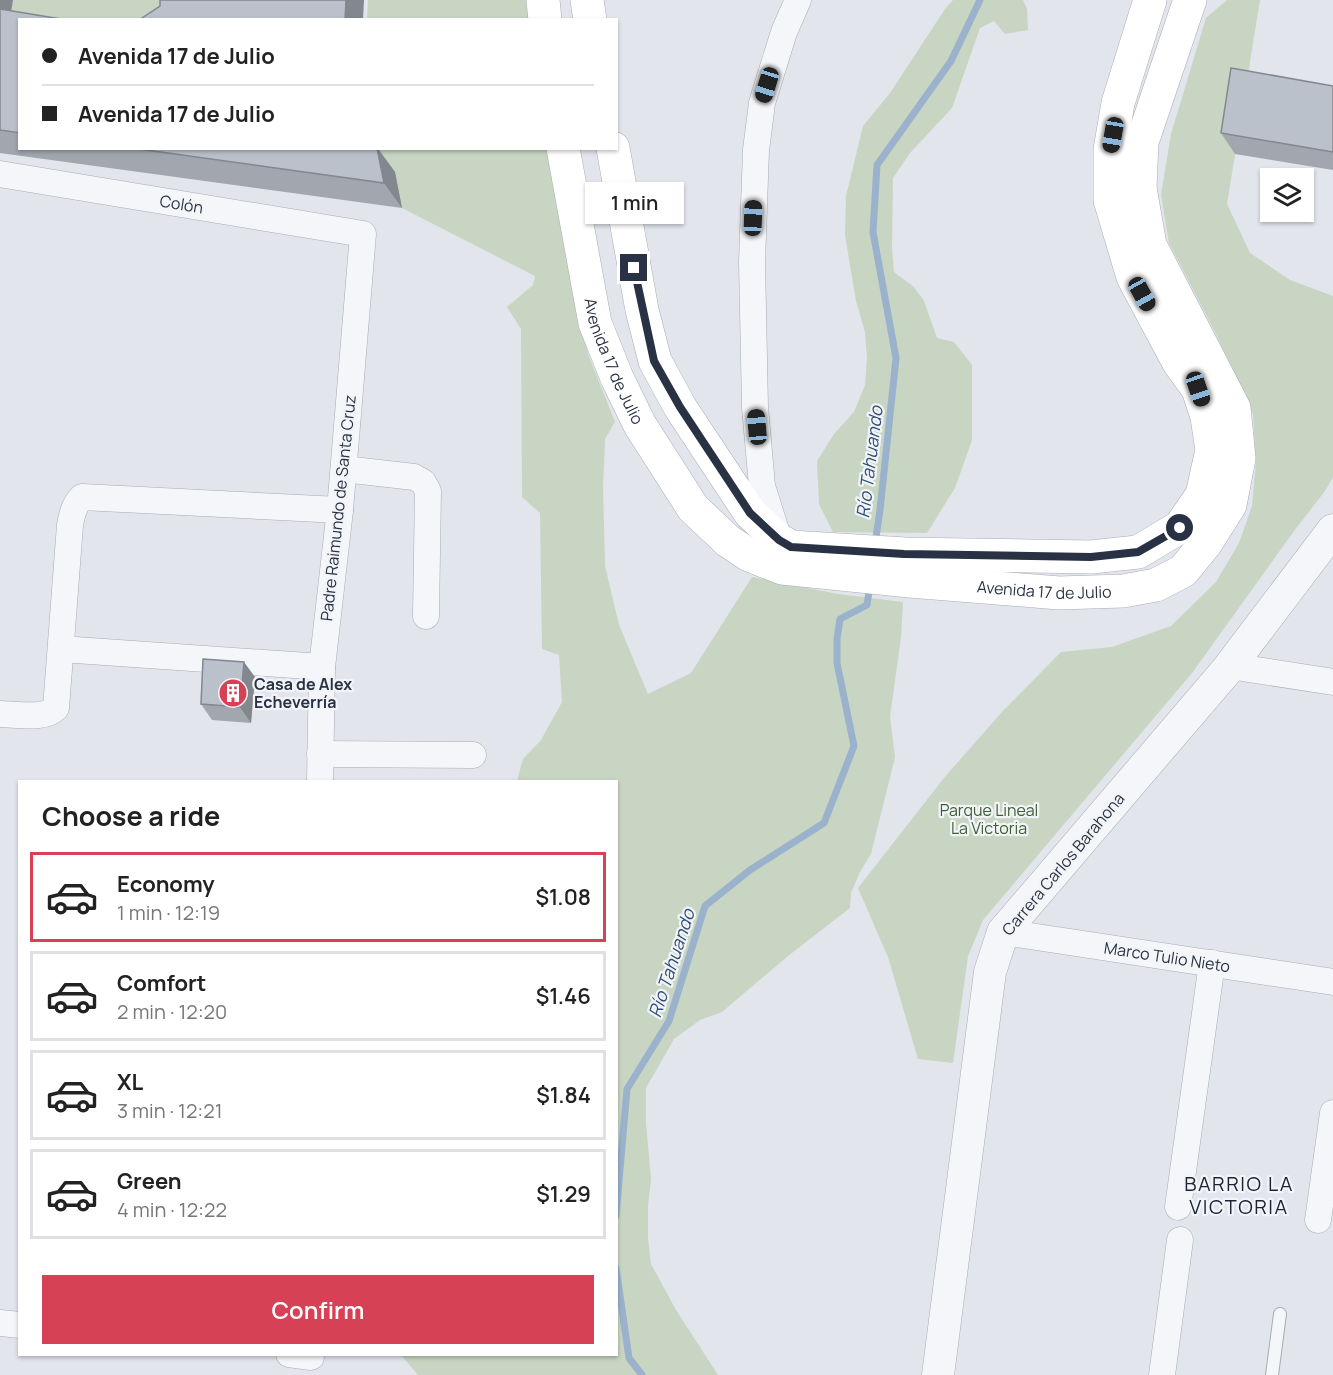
<!DOCTYPE html>
<meta charset="utf-8">
<style>
body{margin:0;font-family:Manrope,sans-serif;background:#f2f2f2;color:#222;height:100vh;display:flex;flex-direction:column;font-size:22px;white-space:nowrap}
*{box-sizing:border-box;margin:0}
p{font-size:20px;color:#767676}
.icon{flex:none;width:33px;height:33px;fill:none;stroke:currentColor;stroke-width:2;stroke-linecap:round;stroke-linejoin:round}
.map{position:relative;flex:1;overflow:hidden}
.details{position:absolute;left:18px;top:780px;width:600px;height:576px;display:flex;flex-direction:column;background:#fff;border-radius:0px;box-shadow:0 2px 4px #0004}
.details>*{flex:none}
.banner{position:absolute;left:18px;top:18px;width:600px;height:132px;border-radius:0px;box-shadow:0 2px 4px #0004;display:grid;align-content:center;height:132px;padding:0 24px;background:#fff}
.fabs{position:absolute;left:1260px;top:168px;display:grid;gap:12px}
.fabs a{display:grid;place-items:center;width:54px;height:54px;border-radius:0px;background:#fff;box-shadow:0 2px 4px #0004;font-size:30px}
.end{position:absolute;width:27px;height:27px;margin:-14px;border:8px solid #293244;background:#fff;box-shadow:0 0 0 3px #fff}
.from{border-radius:50%}
.bubble{position:absolute;height:42px;border-radius:0px;background:#fff;box-shadow:0 2px 4px #0004;font-size:20px;font-weight:600;line-height:42px;text-align:center}
.car{position:absolute;width:18px;height:36px;margin:-18px -9px;border-radius:8px;box-shadow:0 0 4px 2px #0007;background:linear-gradient(#222 24%,#8ab4d8 0 40%,#222 0 76%,#8ab4d8 0 86%,#222 0)}
.banner b{display:flex;align-items:center;gap:21px;height:57px;font-size:22px}
.banner b+b{border-top:2px solid #e0e0e0}
.banner i{width:15px;height:15px;background:#222}
ul{padding:0;list-style:none}
li{display:flex;align-items:center;gap:18px;height:90px;margin:0 12px 9px;padding:0 12px;border:3px solid #e0e0e0;border-radius:0px}
li div{flex:1}
li b{display:block;font-size:22px}
li em{font-style:normal;font-weight:600}
li.selected{border-color:#d64155}
li>.icon{width:54px;height:54px;stroke-width:1.5}
h2{padding:0 24px;font-size:27px;line-height:72px}
.cta{display:flex;gap:12px;margin-top:auto;padding:12px 24px}
.cta a{flex:1;height:69px;border-radius:0px;background:#d64155;color:#fff;font-size:24px;font-weight:600;line-height:69px;text-align:center}
.map>svg:first-child{display:block}
.green{fill:#c7d5c2}
.lines{fill:none;stroke-linecap:round;stroke-linejoin:round}
.stream{stroke:#9bb2cd;stroke-width:7}
.service-casing{stroke:#a7acb6;stroke-width:14}
.minor-casing{stroke:#a7acb6;stroke-width:27}
.tertiary-casing{stroke:#a7acb6;stroke-width:33}
.secondary-casing{stroke:#a7acb6;stroke-width:34}
.service{stroke:#f5f6f9;stroke-width:12}
.minor{stroke:#f5f6f9;stroke-width:26}
.tertiary{stroke:#f5f6f9;stroke-width:32}
.secondary{stroke:#fff;stroke-width:33}
.wall{fill:#a1a6af}
.shaded-wall{fill:#83878e}
.building{fill:#bbc1cb;stroke:#83878e;stroke-width:1.5}
.route{stroke:#293244;stroke-width:8}
.labels{text-anchor:middle;dominant-baseline:central;stroke-width:4.5;stroke-linejoin:round;paint-order:stroke}
.street-label{font-size:16px;fill:#293244;stroke:#f2f4f8}
.poi-label{font-size:16px;font-weight:bold;fill:#293244;stroke:#f2f4f8;text-anchor:start}
.park-label{font-size:16px;fill:#3d6035;stroke:#f2f4f8}
.water-label{font-size:18px;font-style:italic;fill:#30507a;stroke:#f2f4f8}
.quarter-label{font-size:20px;letter-spacing:1.5px;fill:#1b2335;stroke:#f2f4f8}
</style>
<div class="map">
<svg width="1333" height="1375" viewBox="0 0 1333 1375">
<rect width="100%" height="100%" fill="#e2e5eb"/>
<path class="green" d="M13,0h168l-3,19 -158,1 -12,12z
M368,0h161l1,19 -163,1z
M953,0h70l4,9 1,21 -23,4 -11,-13 -14,7 -28,80 -42,45 -17,25 -1,69 2,25 20,15 10,14 13,37 17,4 18,23v75l-17,48 -28,45 -94,-1 -14,-28 -2,-43 17,-27 20,-22 11,-27 2,-27 -2,-26 -9,-31 -11,-66 1,-39 17,-70 27,-33 55,-84z
M1227,0h33l-33,204 23,49 40,27 43,16v181l-8,14 -31,40 -102,142 -209,247 -15,36 -15,107 -35,-4 -30,-102 -30,-69 86,-110 57,-65 60,-61 51,-5 59,-21 45,-44 23,-39 13,-37 4,-44 -3,-48 -38,-82 -46,-89 -8,-48 10,-61 35,-116z
M242,148l308,1 27,157 11,48 27,68 -10,17 -2,49 2,78 14,59 29,69 43,-21 61,-96 86,17 65,8 -2,35 -11,80 5,40 -24,97 -11,18 -9,21 -1,15 -62,48 -66,56 -22,8 -26,19 -28,49v35l5,56 -3,27v32l3,26 25,46 42,65h-300l-17,-20 215,-1v-572l-99,-1 6,-22 18,-19 21,-38 -3,-47 -17,-6 -2,-136 -18,-16 -1,-168 -14,-22 26,-22 2,-9 -133,-68 -7,-36 -153,-22z"/>
<g class="lines">
<path class="stream" d="M875,544l5,-34 16,-152 -23,-126 4,-67 74,-104 29,-61
M616,1216l11,-127 42,-68 36,-115 45,-36 74,-47 30,-77 -17,-83v-24l3,-20 27,-14 3,-20
M616,1268l13,90 13,17"/>
<g class="service-casing">
<path id="service" d="M1272,1375l8,-61"/>
</g>
<g class="minor-casing">
<g id="minor">
<path id="s1" d="M0,174l363,60 -23,276 -18,157 -2,115"/>
<path d="M344,469l70,8 9,5 5,9 -2,125"/>
<path d="M779,540l-17,-54 -7,-79 -3,-145 4,-112 6,-47 22,-71 14,-32"/>
<path d="M61,649l261,18"/>
<path d="M1230,666l103,16"/>
<path d="M0,714c16,0 45,6 56,-6l14,-183c2,-11 4,-20 12,-28l258,13"/>
<path d="M320,754l153,1"/>
<path id="s2" d="M1003,932l330,50"/>
<path d="M1178,1207l34,-244"/>
<path d="M1318,1220l15,-107"/>
<path d="M0,1323l20,2"/>
<path d="M289,1354l22,3"/>
<path d="M1162,1375l18,-135"/>
</g>
</g>
<g class="tertiary-casing">
<path id="tertiary" d="M938,1375l52,-403 13,-40 224,-262 106,-140"/>
</g>
<g class="secondary-casing">
<g id="secondary">
<path d="M543,0l2,20"/>
<path d="M587,0l3,20"/>
<path id="s3" d="M563,148l32,175 22,55 23,47 53,83 35,33 21,14 33,13 128,13 149,12 64,-2 33,-6 27,-14 23,-28 24,-38 9,-47 -5,-50 -84,-163 -10,-57 2,-46 48,-142"/>
<path d="M613,148l29,162 13,51 25,46 70,106 29,27 12,7 114,7 186,3 47,-5 42,-25 22,-32 10,-45 -5,-33 -9,-28 -19,-26 -46,-86 -23,-77v-50l8,-47 32,-103"/>
</g>
</g>
<use href="#service" class="service"/>
<use href="#minor" class="minor"/>
<use href="#tertiary" class="tertiary"/>
<use href="#secondary" class="secondary"/>
</g>
<path class="wall" d="M0,0l20,20v128h358l17,24 7,36 -402,-55z
M1333,86v84l-98,-16 -14,-21z
M255,677l-4,46 -39,-3 -11,-16z"/>
<path class="shaded-wall" d="M0,0h13l-5,32 -8,-10z
M346,0h18l-1,20h-18z
M377,148l18,24 7,36 -18,-25z
M244,662l11,15 -4,46 -11,-16z"/>
<path class="building" d="M160,0h186l-1,20h-206l21,-14z
M0,9l67,11h-47v113l-20,-3z
M1231,68l102,18v66l-112,-19z
M132,148h245l7,35z
M203,659l41,3 -4,45 -39,-3z"/>
<g class="lines">
<path class="route" d="M634,268l20,93 26,46 70,106 29,27 12,7 113,7 187,3 47,-5 42,-24"/>
</g>
<defs>
<g id="building-disc" transform="scale(1.5)"><circle r="9.5" fill="#d64155" stroke="#f2f4f8"/><path d="M-4-6H4V6H1V3H-1V6H-4ZM-2.5-4.3h1.7v1.8h-1.7ZM.8-4.3h1.7v1.8H.8ZM-2.5-1h1.7V.8h-1.7ZM.8-1h1.7V.8H.8Z" fill="#fff"/></g>
</defs>
<g fill-rule="evenodd">
<use href="#building-disc" x="233" y="693"/>
</g>
<g class="labels">
<g class="street-label">
<text stroke="none"><textPath href="#s1" startOffset="184">Colón</textPath></text>
<text stroke="none"><textPath href="#s3" startOffset="220">Avenida 17 de Julio</textPath></text>
<text transform="translate(338 508) rotate(-84)">Padre Raimundo de Santa Cruz</text>
<text stroke="none"><textPath href="#s3" startOffset="760">Avenida 17 de Julio</textPath></text>
<text transform="translate(1063 864) rotate(-50)">Carrera Carlos Barahona</text>
<text stroke="none"><textPath href="#s2" startOffset="166">Marco Tulio Nieto</textPath></text>
</g>
<g class="poi-label">
<text x="254" y="684">Casa de Alex<tspan x="254" dy="18">Echeverría</tspan></text>
</g>
<g class="park-label">
<text x="989" y="810">Parque Lineal<tspan x="989" dy="18">La Victoria</tspan></text>
</g>
<g class="water-label">
<text transform="translate(869 462) rotate(-83)">Río Tahuando</text>
<text transform="translate(671 963) rotate(-72)">Río Tahuando</text>
</g>
<g class="quarter-label">
<text x="1239" y="1183">BARRIO LA<tspan x="1239" dy="23">VICTORIA</tspan></text>
</g>
</g>
</svg>
<div class="fabs">
<a><svg class="icon" aria-label="layers" viewBox="0 0 24 24"><path d="M12 4l9 5-9 5-9-5zM3 14l9 5 9-5"/></svg></a>
</div>
<i class="end from" style="left:1180px;top:528px"></i>
<i class="end" style="left:634px;top:268px"></i>
<div class="bubble" style="left:585px;top:182px;width:99px">1 min</div>
<i class="car" style="left:767px;top:85px;rotate:197deg"></i>
<i class="car" style="left:1113px;top:135px;rotate:190deg"></i>
<i class="car" style="left:753px;top:218px;rotate:2deg"></i>
<i class="car" style="left:1142px;top:294px;rotate:151deg"></i>
<i class="car" style="left:1198px;top:389px;rotate:161deg"></i>
<i class="car" style="left:757px;top:427px;rotate:355deg"></i>
<div class="banner">
<b><i class="from"></i>Avenida 17 de Julio</b>
<b><i></i>Avenida 17 de Julio</b>
</div>
<section class="details">
<h2>Choose a ride</h2>
<ul>
<li class="selected"><svg class="icon" aria-label="car" viewBox="0 0 24 24"><path d="M5 17H2v-5l4-1 3-4h7l3 4 3 1v5h-3M9 17h6M6 11h13"/><circle cx="7" cy="17" r="2"/><circle cx="17" cy="17" r="2"/></svg><div><b>Economy</b><p>1 min · 12:19</p></div><em>$1.08</em></li>
<li><svg class="icon" aria-label="car" viewBox="0 0 24 24"><path d="M5 17H2v-5l4-1 3-4h7l3 4 3 1v5h-3M9 17h6M6 11h13"/><circle cx="7" cy="17" r="2"/><circle cx="17" cy="17" r="2"/></svg><div><b>Comfort</b><p>2 min · 12:20</p></div><em>$1.46</em></li>
<li><svg class="icon" aria-label="car" viewBox="0 0 24 24"><path d="M5 17H2v-5l4-1 3-4h7l3 4 3 1v5h-3M9 17h6M6 11h13"/><circle cx="7" cy="17" r="2"/><circle cx="17" cy="17" r="2"/></svg><div><b>XL</b><p>3 min · 12:21</p></div><em>$1.84</em></li>
<li><svg class="icon" aria-label="car" viewBox="0 0 24 24"><path d="M5 17H2v-5l4-1 3-4h7l3 4 3 1v5h-3M9 17h6M6 11h13"/><circle cx="7" cy="17" r="2"/><circle cx="17" cy="17" r="2"/></svg><div><b>Green</b><p>4 min · 12:22</p></div><em>$1.29</em></li>
</ul>
<div class="cta"><a>Confirm</a></div>
</section>
</div>
